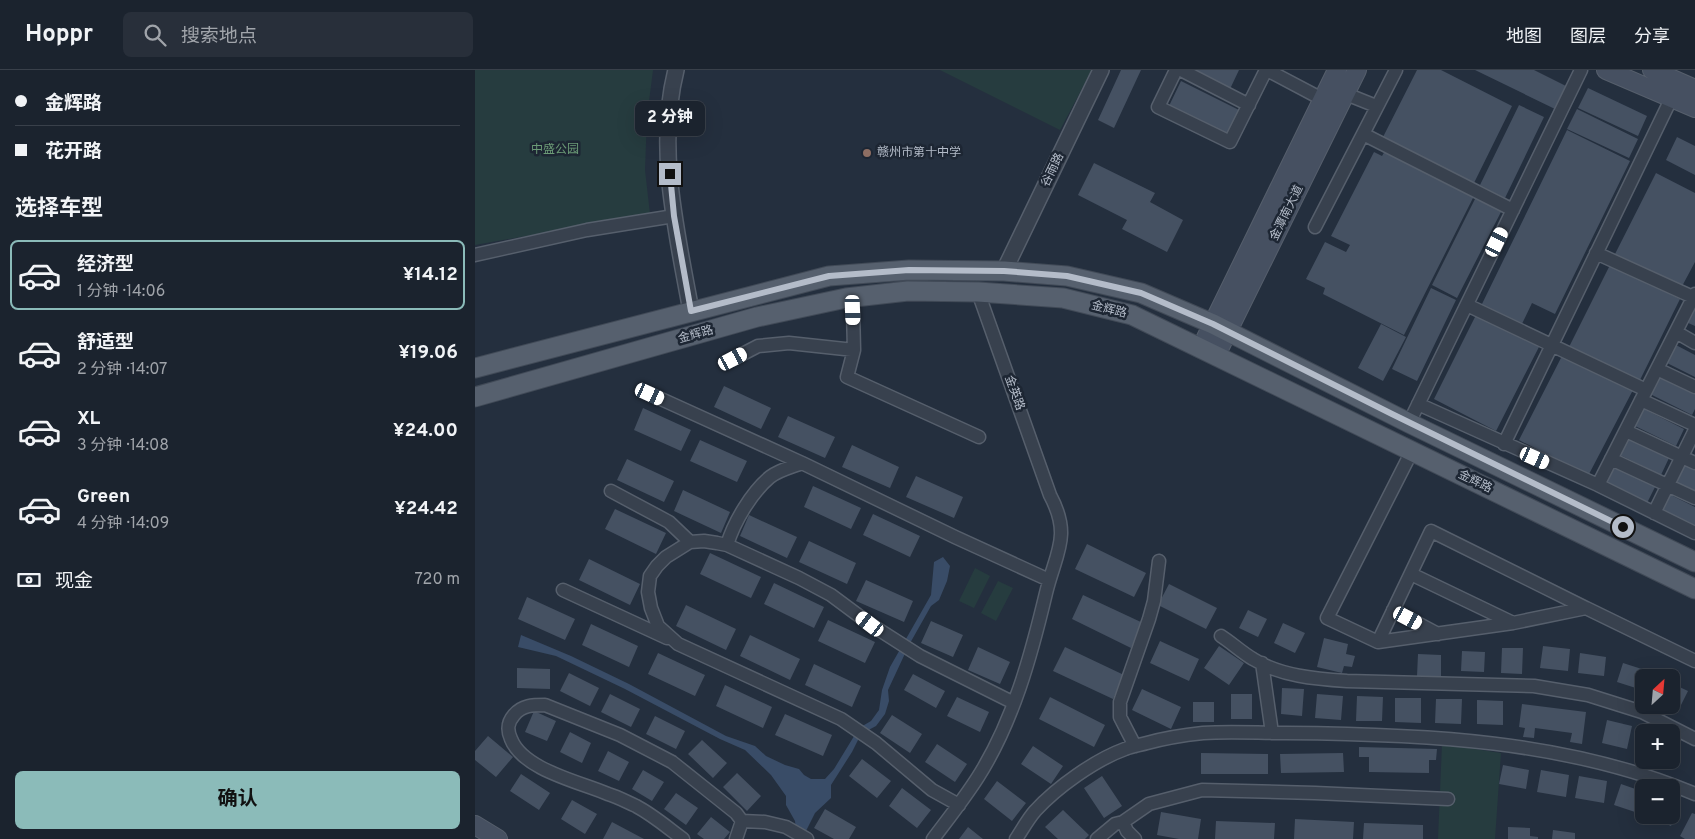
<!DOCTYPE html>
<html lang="zh">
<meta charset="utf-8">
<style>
body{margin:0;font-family:Overpass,"Noto Sans SC",sans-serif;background:#282f3a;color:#f1f3f6;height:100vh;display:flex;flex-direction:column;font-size:19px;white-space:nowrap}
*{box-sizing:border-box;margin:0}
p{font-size:16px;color:#a0a4aa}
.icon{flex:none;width:28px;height:28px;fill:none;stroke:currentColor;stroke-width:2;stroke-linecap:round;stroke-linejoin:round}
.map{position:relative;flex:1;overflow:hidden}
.sheet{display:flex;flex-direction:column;background:#1b232e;width:475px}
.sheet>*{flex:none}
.guide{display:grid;align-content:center;height:110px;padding:0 15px;background:#1b232e}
.needle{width:32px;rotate:26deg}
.fabs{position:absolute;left:1160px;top:599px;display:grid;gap:10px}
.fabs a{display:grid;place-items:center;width:45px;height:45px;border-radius:8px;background:#1b232e;box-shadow:0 5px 20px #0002,0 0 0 1px #39404a;font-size:25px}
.end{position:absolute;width:22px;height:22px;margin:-11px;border:6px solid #b4bcc9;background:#111;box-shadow:0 0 0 2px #111}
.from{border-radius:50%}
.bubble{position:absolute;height:35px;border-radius:8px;background:#1b232e;box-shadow:0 5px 20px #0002,0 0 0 1px #39404a;font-size:16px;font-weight:700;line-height:35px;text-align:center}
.car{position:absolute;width:15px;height:30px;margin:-15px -8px;border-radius:6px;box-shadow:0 0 4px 1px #0007;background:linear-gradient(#fff 24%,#345 0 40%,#fff 0 76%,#345 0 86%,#fff 0)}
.guide b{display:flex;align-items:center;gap:18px;height:48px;font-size:19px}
.guide b+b{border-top:1px solid #39404a}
.guide i{width:12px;height:12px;background:#f1f3f6}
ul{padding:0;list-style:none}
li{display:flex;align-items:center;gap:15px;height:70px;margin:0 10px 8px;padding:0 5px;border:2px solid transparent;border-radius:8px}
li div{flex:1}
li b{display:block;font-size:19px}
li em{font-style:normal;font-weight:700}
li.on{border-color:#8bbbb9}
li>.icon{width:45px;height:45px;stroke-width:1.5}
h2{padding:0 15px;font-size:22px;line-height:60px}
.pay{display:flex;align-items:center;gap:12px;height:55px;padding:0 15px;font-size:19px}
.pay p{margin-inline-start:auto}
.cta{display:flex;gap:10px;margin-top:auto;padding:10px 15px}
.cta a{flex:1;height:58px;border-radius:8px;background:#8bbbb9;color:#111;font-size:20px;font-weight:700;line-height:58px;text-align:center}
header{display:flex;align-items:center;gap:30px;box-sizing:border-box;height:70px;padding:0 25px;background:#1b232e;border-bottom:1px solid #39404a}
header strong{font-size:24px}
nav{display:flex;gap:28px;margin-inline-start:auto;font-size:18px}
.search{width:350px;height:45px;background:#282f3a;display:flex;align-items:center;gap:12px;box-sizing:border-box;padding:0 18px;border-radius:8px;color:#a0a4aa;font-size:19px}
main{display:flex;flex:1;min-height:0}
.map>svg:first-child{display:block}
.green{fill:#263c3f}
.water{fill:#394c67}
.building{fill:#455162}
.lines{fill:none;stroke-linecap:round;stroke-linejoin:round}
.minor-casing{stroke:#565f6c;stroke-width:15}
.tertiary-casing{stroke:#565f6c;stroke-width:18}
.secondary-casing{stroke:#565f6c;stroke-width:20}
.primary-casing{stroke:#414a57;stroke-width:21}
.minor{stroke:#38414e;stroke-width:12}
.tertiary{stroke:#38414e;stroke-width:15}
.secondary{stroke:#465061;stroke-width:18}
.primary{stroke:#56606e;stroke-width:19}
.route{stroke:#b4bcc9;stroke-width:6}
.education-dot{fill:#8d6e63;stroke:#1d2633;stroke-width:2}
.labels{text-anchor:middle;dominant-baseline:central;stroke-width:5;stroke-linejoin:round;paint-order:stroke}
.park-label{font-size:12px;fill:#6b9a76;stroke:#1d2633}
.poi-label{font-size:12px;fill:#b4bcc9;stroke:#1d2633;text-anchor:start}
.street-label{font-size:12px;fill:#b4bcc9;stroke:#1d2633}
</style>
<header>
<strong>Hoppr</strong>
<div class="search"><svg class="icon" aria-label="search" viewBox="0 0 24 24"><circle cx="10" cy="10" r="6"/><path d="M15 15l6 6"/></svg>搜索地点</div>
<nav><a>地图</a><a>图层</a><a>分享</a></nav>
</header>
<main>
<section class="sheet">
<div class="guide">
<b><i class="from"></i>金辉路</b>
<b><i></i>花开路</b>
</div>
<h2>选择车型</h2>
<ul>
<li class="on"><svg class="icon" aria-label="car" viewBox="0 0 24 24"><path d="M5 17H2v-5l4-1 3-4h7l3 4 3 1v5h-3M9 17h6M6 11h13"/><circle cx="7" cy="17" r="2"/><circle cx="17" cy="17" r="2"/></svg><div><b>经济型</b><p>1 分钟 · 14:06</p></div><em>¥14.12</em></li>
<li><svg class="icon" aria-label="car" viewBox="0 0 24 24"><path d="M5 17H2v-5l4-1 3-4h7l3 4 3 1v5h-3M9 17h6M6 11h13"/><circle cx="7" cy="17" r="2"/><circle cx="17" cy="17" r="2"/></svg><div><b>舒适型</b><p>2 分钟 · 14:07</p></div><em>¥19.06</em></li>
<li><svg class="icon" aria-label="car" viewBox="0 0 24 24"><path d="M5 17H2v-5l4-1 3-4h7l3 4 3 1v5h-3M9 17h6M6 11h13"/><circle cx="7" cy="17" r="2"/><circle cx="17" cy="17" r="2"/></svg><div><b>XL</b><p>3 分钟 · 14:08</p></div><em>¥24.00</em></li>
<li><svg class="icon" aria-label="car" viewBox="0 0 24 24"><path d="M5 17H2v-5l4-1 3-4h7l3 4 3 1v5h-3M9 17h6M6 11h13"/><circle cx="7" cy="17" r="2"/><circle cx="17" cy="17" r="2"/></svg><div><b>Green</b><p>4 分钟 · 14:09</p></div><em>¥24.42</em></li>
</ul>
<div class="pay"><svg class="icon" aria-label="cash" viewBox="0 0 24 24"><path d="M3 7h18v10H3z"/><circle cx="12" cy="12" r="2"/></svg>现金<p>720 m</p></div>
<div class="cta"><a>确认</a></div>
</section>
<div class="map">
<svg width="1220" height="769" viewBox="0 0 1220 769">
<rect width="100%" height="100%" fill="#242f3e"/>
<path class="green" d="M0,0h178l-6,47 -2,53 5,44 -175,31z
M465,0h152l-32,60z
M500,498l15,8 -16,32 -15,-7z
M523,511l15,7 -17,33 -15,-8z
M967,674l59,9 -6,86h-57z"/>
<path class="water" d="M468,487l7,9 -3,15 -8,19 -8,6 -22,39 -21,45 1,11 -4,13 -9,12 -15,8 -9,18 -21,33v13l-16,15 -9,18 2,6 -12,-7 -1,-9 -9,-16v-9l-15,-21 -26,-25 -25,-11 -95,-50 -69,-33 -38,-9 3,-12 50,21 58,28 97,52 29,10 11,10 19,9 14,4 5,6 7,4h14l9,-10 25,-41 12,-7 8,-11 3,-20 8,-23 41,-72 3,-33z"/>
<path class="building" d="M646,0h20l-27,58 -16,-8z
M717,0h47l-9,19z
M942,0h24l71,36 -38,77 -91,-46z
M1000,0h59l32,16 -11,23z
M706,11l58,29 -12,24 -58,-28z
M1113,18l59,28 -9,20 -60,-28z
M1044,35l25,12 -39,81 -25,-13z
M1102,39l61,30 -9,19 -62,-29z
M1092,60l63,31 -75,153 -23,-11 -11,23 -40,-20z
M1202,67l18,9v29l-29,-15z
M910,81l89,45 -70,139 -81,-41 2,-6 -19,-9 19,-37 21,10 4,-7 -19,-9 43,-84 8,4z
M619,93l61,30 -5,9 33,18 -16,32 -45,-23 5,-9 -49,-25z
M1181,103l39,20v69l-15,28 -66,-34z
M1001,127l26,13 -45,88 -25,-13z
M1135,195l70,34 -41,83 -70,-35z
M956,218l25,12 -39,81 -25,-12z
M1220,235v21l-9,-4z
M1002,243l63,32 -44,86 -62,-32z
M906,254l25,13 -23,44 -25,-13z
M1199,274l21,11v22l-30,-15z
M1088,284l70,36 -45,86 -69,-36z
M1183,306l37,18v15l-3,6 -42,-21z
M249,316l47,22 -10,21 -47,-22z
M168,338l48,22 -10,21 -47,-21z
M1167,338l42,21 -8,17 -43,-21z
M313,346l47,21 -10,21 -47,-21z
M1152,366l42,22 -8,17 -43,-21z
M225,370l47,21 -10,21 -47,-21z
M377,375l47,22 -9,21 -48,-21z
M152,389l47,22 -10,21 -47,-22z
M1208,394l12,6v22l-20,-10z
M1137,396l43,21 -9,18 -43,-21z
M441,406l47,21 -9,21 -48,-21z
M338,416l48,22 -10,21 -47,-22z
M208,420l47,22 -9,21 -47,-22z
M1194,424l26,13v22l-35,-17z
M140,439l51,24 -10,21 -51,-25z
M398,444l47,22 -10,21 -47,-22z
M274,445l48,22 -10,21 -47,-22z
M334,471l47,22 -9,21 -48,-22z
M612,474l59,29 -12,24 -59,-28z
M235,483l51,24 -10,21 -51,-24z
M114,489l51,25 -10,21 -51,-25z
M391,510l47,21 -9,21 -48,-21z
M299,513l50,24 -10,21 -50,-24z
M694,514l48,24 -11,21 -48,-24z
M608,525l60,28 -12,25 -59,-29z
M52,527l48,22 -10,21 -47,-21z
M211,535l50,24 -10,21 -50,-24z
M773,540l19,9 -9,18 -19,-9z
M353,550l47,22 -10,21 -47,-22z
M456,551l32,14 -10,22 -32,-14z
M808,553l22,10 -10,20 -21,-10z
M116,554l47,22 -9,21 -47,-22z
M275,565l50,24 -10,21 -50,-24z
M849,568l24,6 -2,10 9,2 -3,11 -8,-1 -2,7 -25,-6z
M685,571l39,18 -10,22 -39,-18z
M744,576l25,17 -15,22 -25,-17z
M1068,576l27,3 -2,22 -28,-3z
M503,577l32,15 -10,22 -32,-14z
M590,577l59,28 -11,24 -60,-28z
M1027,578h21l-1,26 -21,-1z
M987,581l23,1 -1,20 -23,-1z
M183,583l47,22 -10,21 -47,-22z
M1105,583l26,4 -2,19 -26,-3z
M943,584l23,1v22l-24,-1z
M1148,593l25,8 -2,7h-2l-2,12 -25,-8z
M339,594l47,22 -9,21 -47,-22z
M42,598l33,1v20l-33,-1z
M94,603l30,15 -9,18 -30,-15z
M438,604l32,17 -9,17 -32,-18z
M1196,613l17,8 -9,18 -8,-4z
M250,615l47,22 -9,21 -47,-22z
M807,618l22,1 -2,27 -21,-2z
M667,619l39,18 -10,22 -39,-19z
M135,624l30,15 -9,18 -30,-15z
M756,624h21v25h-21z
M842,624l26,2 -2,24 -26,-2z
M882,626l26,1 -1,24h-26z
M482,627l32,15 -9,20 -33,-16z
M575,627l55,28 -11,22 -55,-28z
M920,628h26v25l-26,-1z
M961,629h26l-1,25 -26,-1z
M1002,630l26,1v24l-26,-1z
M718,632h21v20h-21z
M1047,634l64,8 -4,32 -12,-2 2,-9 -37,-5 -1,10 -11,-1 2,-9 -6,-1z
M59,641l22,10 -9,20 -22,-9z
M310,644l47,21 -9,21 -48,-21z
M417,645l30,19 -12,19 -30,-20z
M180,646l30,15 -9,18 -30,-15z
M1132,650l25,6 -5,23 -25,-6z
M95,662l21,11 -9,20 -22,-11z
M13,666l25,21 -17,20 -21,-17v-9z
M227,670l25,23 -14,15 -25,-24z
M1169,672v18l-6,-2z
M462,674l30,20 -12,18 -30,-20z
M558,676l30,20 -12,18 -30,-20z
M884,677l78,2 -1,11h-7v13l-60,-1v-15h-10z
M133,681l21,11 -10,19 -21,-10z
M726,683l67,1v20h-67z
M868,683l1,19 -63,1 -1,-19z
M387,689l29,22 -14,17 -28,-22z
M1170,690h22l-3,7z
M1028,695l26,5 -3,19 -27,-5z
M168,700l21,12 -12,19 -20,-12z
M1066,700l28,5 -3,22 -29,-5z
M262,703l24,23 -14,15 -24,-24z
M46,704l29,19 -11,17 -29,-19z
M627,706l20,30 -18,12 -20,-30z
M1104,706l28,5 -3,22 -29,-5z
M522,711l29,22 -14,18 -28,-22z
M1146,714l23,8v15l-3,7 -27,-9z
M427,718l29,22 -14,18 -28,-22z
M201,723l22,15 -12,17 -22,-16z
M97,730l25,14 -12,20 -24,-15z
M1196,730l10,4 -10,22 -26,-11h26z
M350,739l31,18 -7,12h-15l-20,-11z
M588,740l26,25 -4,4h-27l-13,-12z
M686,742l40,7 -3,20h-19l-22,-4z
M1217,743l3,1v25h-10l-5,-3z
M236,747l19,15 -6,7h-20l-7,-5z
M820,749l59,3 -1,17h-59z
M741,751l59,2 -1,16h-59z
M137,752l32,17h-41z
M889,753l59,2v14h-60z
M493,757l15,12h-24z
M1033,757l22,1v8l8,1v2h-30z
M1078,760l22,3v6h-23z"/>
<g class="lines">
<g class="minor-casing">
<path id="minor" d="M701,0l-18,37 72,35 36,-72
M706,0l68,35
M792,0l55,29
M871,24l30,12
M888,64l150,76
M840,157l81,-157
M1121,183l99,45
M0,185l112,-25 87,-14
M992,235l179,85
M1201,262l19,11
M379,280l-7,27 132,60
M258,289l25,-13 31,-3 65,7 -1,-40 -7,-12
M1182,299l38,18
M175,324l152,69
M1166,330l54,25
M943,334l180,81 97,48
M934,353l172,-353
M1151,361l69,32
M1029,374l168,-347
M937,381l-85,167 51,24 135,-19 73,-15 109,53
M1136,389l84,39
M1123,415l97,-191
M136,421l58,31 21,20
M1179,443l41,-83
M252,475c7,-23 24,-52 43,-68 9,-7 22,-10 32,-14l153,74 94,43
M936,504l102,49
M88,520l104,48
M918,540l45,24
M746,566c11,7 20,16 32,23 27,17 63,20 94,22l187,5 54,9 54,17 53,27
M903,572l53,-111 155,77
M787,593l10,70
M660,676l-15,-29v-15l29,-83 5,-18 5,-40
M484,735l-27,-15 -56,-47 -35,-24 -163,-75 -20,-18 -7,-18 -3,-16 2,-16 7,-10 9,-9 24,-15 14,-1 13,2 10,2 72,33 32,17 39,29 50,32 94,47
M267,751l23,1 21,5 21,12
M648,752l4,9 8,8
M208,769c-15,-11 -30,-24 -47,-33 -9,-4 -18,-9 -28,-12 -28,-12 -85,-24 -97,-55 -4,-9 -4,-16 3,-24 8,-10 19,-10 31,-10l75,30 52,27 64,51 6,8 -6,18
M458,769c15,-20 31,-40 45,-62 35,-55 53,-121 68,-184 10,-41 26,-57 4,-98l-72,-203
M541,769c6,-9 12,-20 19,-28 22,-24 60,-51 90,-62 7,-3 15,-4 22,-6 18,-5 37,-8 56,-10 27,-2 55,0 83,0 137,1 281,7 409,61
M622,769l18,-15 8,-2 26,-18 53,-14 113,3 133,6"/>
</g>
<g class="tertiary-casing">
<path id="tertiary" d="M201,0c-20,79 1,163 15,241
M529,201l97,-201"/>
</g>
<g class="secondary-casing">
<path id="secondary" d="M1131,0l89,38
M1177,0l43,19
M726,278l136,-278
M741,285l141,-285
M0,755l23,14"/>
</g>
<g class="primary-casing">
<path id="primary" d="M0,298l354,-92 80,-6 95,1 63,5 74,17 72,31 196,99 286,139
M0,327l282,-80 89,-19 62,-7 70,1 85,6 69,17 563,274"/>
</g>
<use href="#minor" class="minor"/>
<use href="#tertiary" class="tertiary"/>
<use href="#secondary" class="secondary"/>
<use href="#primary" class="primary"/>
</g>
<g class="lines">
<path class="route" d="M195,104l4,42 17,95 138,-35 80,-6 95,1 63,5 74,17 72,31 179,90 231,113"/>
</g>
<circle class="education-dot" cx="392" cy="83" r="5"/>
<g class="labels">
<g class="park-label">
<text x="80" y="80">中盛公园</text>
</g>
<g class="poi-label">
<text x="402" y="83">赣州市第十中学</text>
</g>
<g class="street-label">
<text transform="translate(578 100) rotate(-64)">谷雨路</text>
<text transform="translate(812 143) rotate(-64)">金潭南大道</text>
<text transform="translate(634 240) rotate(14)">金辉路</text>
<text transform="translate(221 265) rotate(-16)">金辉路</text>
<text transform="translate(539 323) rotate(70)">金英路</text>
<text transform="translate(1000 412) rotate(26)">金辉路</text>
</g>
</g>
</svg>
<div class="fabs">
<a><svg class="needle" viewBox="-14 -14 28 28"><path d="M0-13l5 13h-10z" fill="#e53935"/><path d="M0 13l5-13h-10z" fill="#a0a4aa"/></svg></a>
<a>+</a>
<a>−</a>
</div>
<i class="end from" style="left:1148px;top:457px"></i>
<i class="end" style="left:195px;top:104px"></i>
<div class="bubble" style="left:160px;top:31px;width:70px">2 分钟</div>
<i class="car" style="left:1022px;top:172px;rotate:26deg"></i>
<i class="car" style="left:378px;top:240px;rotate:178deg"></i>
<i class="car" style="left:258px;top:289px;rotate:62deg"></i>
<i class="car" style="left:175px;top:324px;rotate:115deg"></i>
<i class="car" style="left:1060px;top:388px;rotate:114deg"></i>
<i class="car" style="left:933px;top:548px;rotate:118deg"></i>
<i class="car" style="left:395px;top:554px;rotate:307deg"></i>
</div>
</main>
